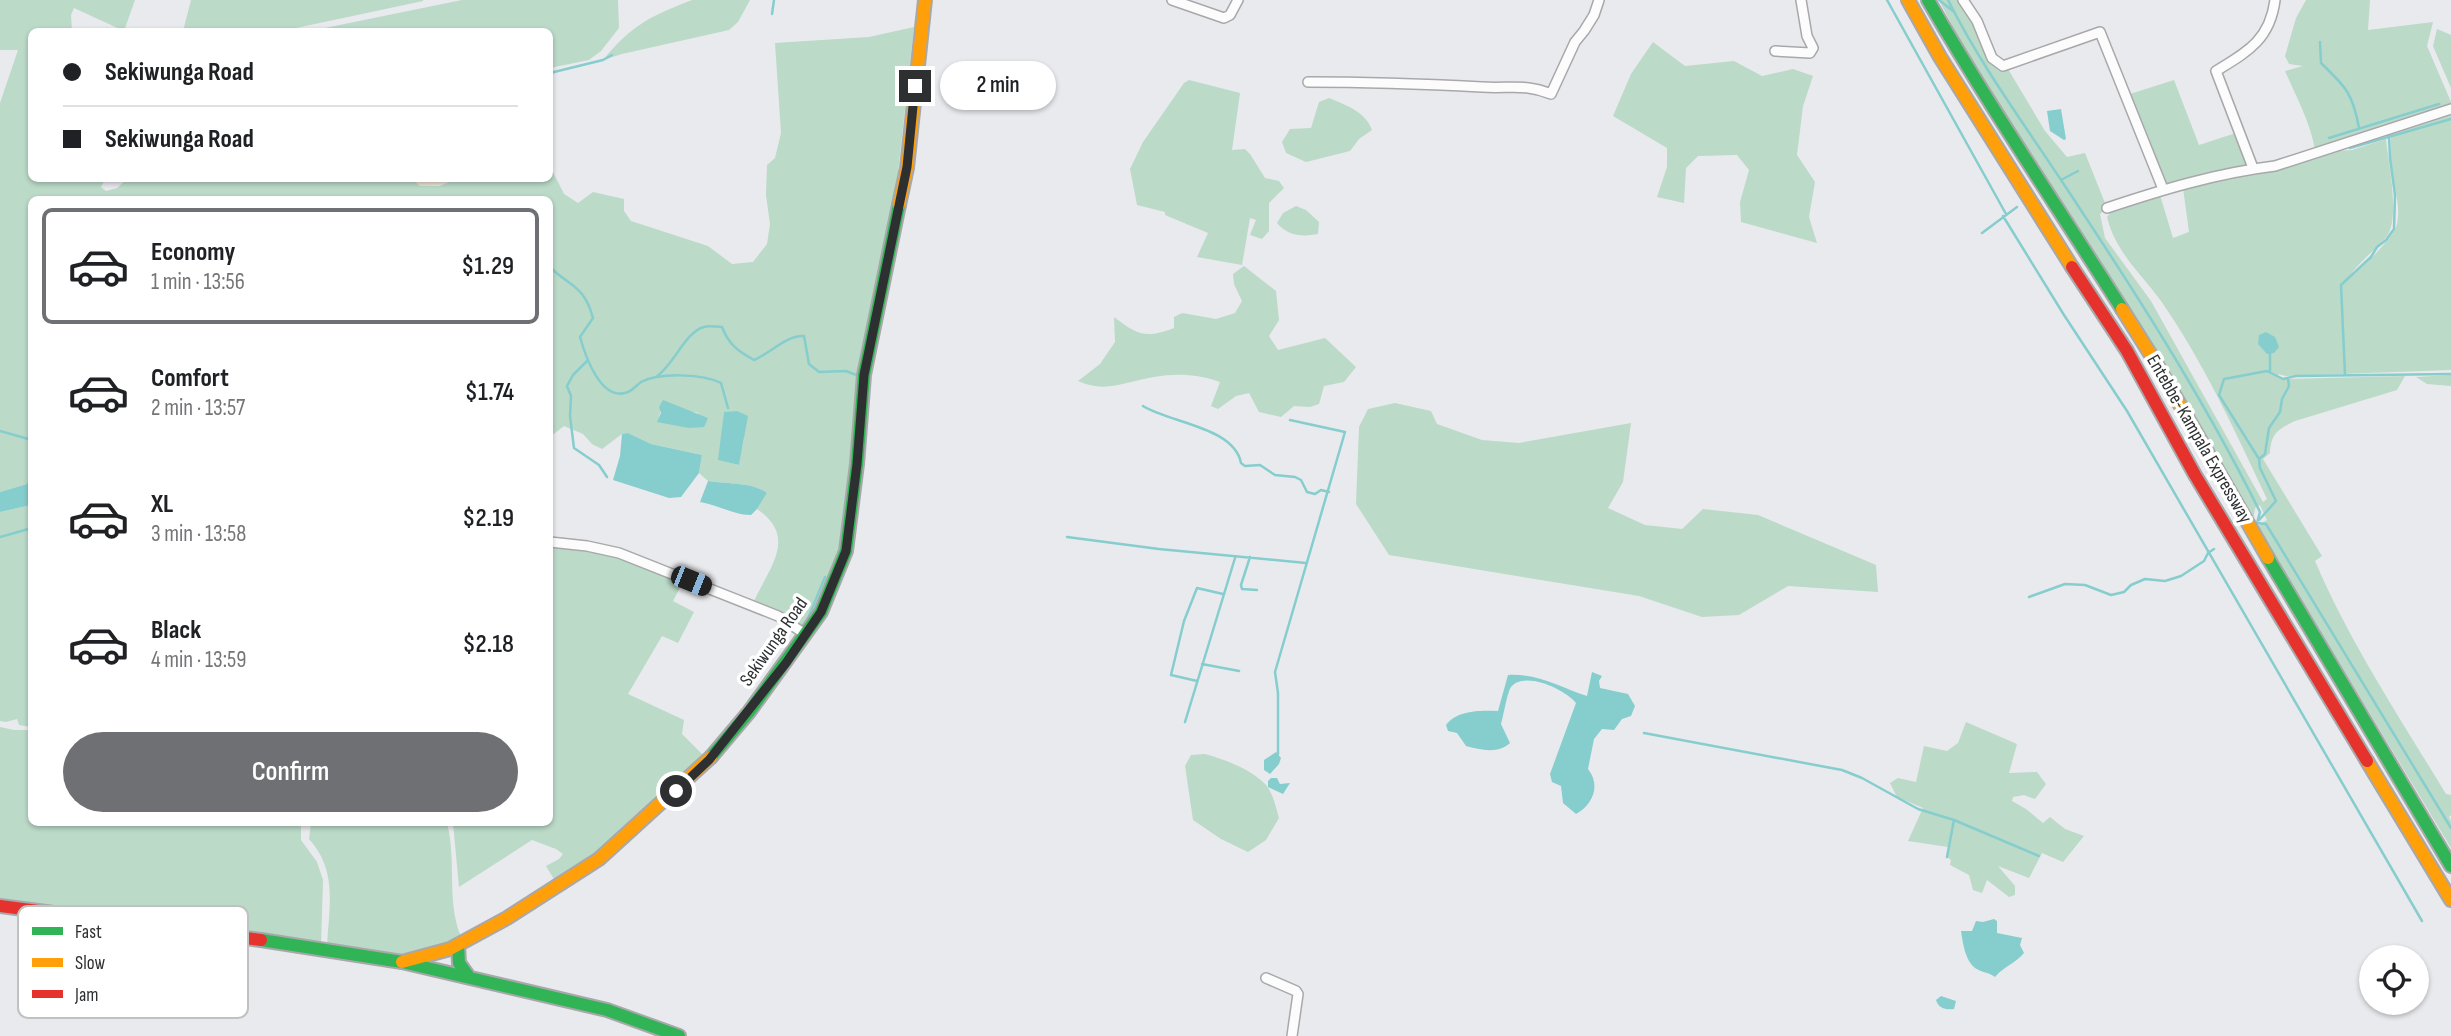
<!DOCTYPE html>
<meta charset="utf-8">
<style>
body{margin:0;font-family:"Sofia Sans Condensed",sans-serif;background:#f2f2f2;color:#202124;height:100vh;display:flex;flex-direction:column;font-size:26px;white-space:nowrap}
*{box-sizing:border-box;margin:0}
p{font-size:23px;color:#757577}
.icon{flex:none;width:38px;height:38px;fill:none;stroke:currentColor;stroke-width:2;stroke-linecap:round;stroke-linejoin:round}
.map{position:relative;flex:1;overflow:hidden}
.panel{position:absolute;left:28px;top:196px;width:525px;height:630px;display:flex;flex-direction:column;background:#fff;border-radius:10px;box-shadow:0 2px 5px #0004}
.panel>*{flex:none}
.guide{position:absolute;left:28px;top:28px;width:525px;height:154px;border-radius:10px;box-shadow:0 2px 5px #0004;display:grid;align-content:center;height:154px;padding:0 35px;background:#fff}
.buttons{position:absolute;left:2359px;top:945px;display:grid;gap:14px}
.buttons a{display:grid;place-items:center;width:70px;height:70px;border-radius:50%;background:#fff;box-shadow:0 2px 5px #0004;font-size:35px}
.end{position:absolute;width:32px;height:32px;margin:-16px;border:9px solid #2e2f31;background:#fff;box-shadow:0 0 0 4px #fff}
.from{border-radius:50%}
.bubble{position:absolute;height:49px;border-radius:24px;background:#fff;box-shadow:0 2px 5px #0004;font-size:23px;font-weight:600;line-height:49px;text-align:center}
.car{position:absolute;width:21px;height:42px;margin:-21px -10px;border-radius:9px;box-shadow:0 0 5px 2px #0007;background:linear-gradient(#222 24%,#8ab4d8 0 40%,#222 0 76%,#8ab4d8 0 86%,#222 0)}
.guide b{display:flex;align-items:center;gap:24px;height:66px;font-size:26px}
.guide b+b{border-top:2px solid #e0e0e0}
.guide i{width:18px;height:18px;background:#202124}
ul{padding:12px 0 0;list-style:none}
li{display:flex;align-items:center;gap:21px;height:116px;margin:0 14px 10px;padding:0 21px;border:4px solid transparent;border-radius:10px}
li div{flex:1}
li b{display:block;font-size:26px}
li em{font-style:normal;font-weight:600}
li.active{border-color:#6f7073}
li>.icon{width:63px;height:63px;stroke-width:1.5}
.cta{display:flex;gap:14px;margin-top:auto;padding:14px 35px}
.cta a{flex:1;height:80px;border-radius:42px;background:#6f7073;color:#fff;font-size:28px;font-weight:600;line-height:80px;text-align:center}
.map>svg:first-child{display:block}
.green{fill:#bbdac8;fill-rule:evenodd}
.sand{fill:#eae4d2}
.water{fill:#86cdce}
.lines{fill:none;stroke-linecap:round;stroke-linejoin:round}
.stream{stroke:#86cdce;stroke-width:2.5}
.street-casing{stroke:#a8a8ab;stroke-width:12}
.fast-casing{stroke:#a8a8ab;stroke-width:16}
.slow-casing{stroke:#a8a8ab;stroke-width:16}
.jam-casing{stroke:#a8a8ab;stroke-width:16}
.street{stroke:#fcfcfc;stroke-width:9}
.fast{stroke:#30b455;stroke-width:12}
.slow{stroke:#ff9f0a;stroke-width:12}
.jam{stroke:#e5322d;stroke-width:12}
.route{stroke:#2e2f31;stroke-width:9}
.labels{text-anchor:middle;dominant-baseline:central;stroke-width:7;stroke-linejoin:round;paint-order:stroke}
.street-label{font-size:19px;fill:#2e2f31;stroke:#fff}
.key{fill:#fff;stroke:#c0c1c1;stroke-width:2}
.key-label{font-size:19px;fill:#2e2f31}
</style>
<div class="map">
<svg width="2451" height="1036" viewBox="0 0 2451 1036">
<rect width="100%" height="100%" fill="#e9eaee"/>
<path class="green" d="M0,0h135l-11,31 -50,-23 -3,7 1,16 -40,1v146l73,1 -4,8 5,4 11,-3 11,-10h284l9,8h18l18,-7 93,-1v-12l14,28 14,9 15,-11 31,7v12l7,10 77,25 24,18 21,-2 14,-18 3,-20 -4,-29 1,-30 8,-7 6,-25 -6,-90 94,-6 45,-10 -19,172 -33,163 -8,57 -3,61 -8,63 -21,49 -1,8 -17,30 -19,-15 -31,-14c16,-35 44,-64 3,-92l10,-16c-14,-11 -42,-9 -59,-12l-9,-8 3,-18 -51,-11 -23,-11 -6,1 -20,15 -10,-5 -9,-10 -19,-8 -14,11v-237h-518l-1,277 -4,7 -27,8v-389l18,-53h-18zM663,401l23,10 14,2 -42,9zM737,411c13,21 5,31 2,54l-20,-5 5,-47z
M191,0h232v1l-141,30h-99z
M462,0h156l1,28 -18,23 -12,9 -39,8v-36l-240,-1z
M692,0h58l-12,22 -9,8 -107,24 -19,6c30,-36 46,-43 89,-60z
M1939,0h23l14,23 8,30 13,15 11,1 37,62 22,26 18,-4 22,55 -7,6 5,24 46,63 112,201 4,-3c-32,-68 -63,-136 -106,-198 -21,-29 -45,-48 -54,-84l5,-6 48,-16 13,43 16,-6 -6,-44 66,-17 29,-3 55,-17 19,-1 34,-11c2,23 15,81 0,98 -12,14 -31,29 -40,44 12,-9 48,-43 51,-57 4,-18 -3,-36 -5,-54 -2,-13 -1,-26 -1,-39l60,-19v258l-165,6 -9,-2 6,5 122,-3 -8,14 -102,31c-17,8 -24,12 -25,32l-7,6 59,97 -7,5c35,82 85,157 131,233l5,1v20l-2,2 2,4v27l-194,-322 10,-6 -7,-15 -5,3 -2,13 -290,-474z
M2306,0h64l-2,30 65,-8 -6,24 24,56v5l-136,43c-5,-29 -19,-53 -30,-79l18,-5 -14,-2 -4,-8 11,-38z
M2437,29l14,6v53l-18,-42z
M1653,42l32,24 49,-5 28,15 31,-7 20,7 -10,30 -6,49 18,27 -6,35 8,26 -76,-21 -1,-20 9,-32 -12,-15 -39,1 -12,12 -2,35 -27,-6 10,-30v-19l-54,-32 18,-42z
M1189,80l51,13 -8,57 13,-1 5,5 15,24 14,3 5,7 -15,15v28l-7,8 -12,-4 6,-15 -6,-2 -8,47 -45,-8 11,-24 -43,-18v-3l-28,-7 -7,-36 13,-27 41,-59z
M2174,80l25,65 37,-12 13,30 -3,3 -80,19 -13,-27 -4,-20 -19,-44z
M1329,98c17,7 37,14 43,32l-13,9 -9,12 -44,11 -20,-9 -4,-11 8,-13 21,-1 8,-26z
M1296,206l10,4 13,12 -1,12c-16,3 -30,2 -41,-11l6,-10z
M1244,266l32,25 3,29 -10,16 9,14 47,-12 31,29 -12,15 -20,4 -5,18 -9,3 -16,-1 -13,11 -22,-5 -10,-19 -13,3 -18,13 -7,-3 9,-24c-22,-8 -43,-9 -66,-5 -27,4 -49,17 -76,4l22,-17 15,-22 -1,-25c24,18 31,22 60,11v-11l8,-4 34,6 19,-6 7,-12 -8,-17 -1,-10z
M2451,375v11l-24,-2 -11,-7z
M1395,403l36,8 6,13 45,16 37,3 112,-20 -8,59 -15,26 37,17 37,4 21,-20 55,6 118,50 2,27 -90,-6 -49,29 -37,2 -63,-21 -250,-41 -33,-51 3,-77 9,-18z
M31,505v222l-12,-2 -2,-6 -11,3 -6,-1v-209z
M550,547l61,8 72,27 -10,19 21,11 -16,31 -16,-7 -34,58 56,26 -2,14 24,24 -111,100 -40,23 -9,-15 13,-7 4,-5 -7,-5 -24,-9 -73,47 -6,-64 97,-1z
M1966,722l51,22 -8,29 28,-1 9,12 -11,15 -11,-4 -11,2 -1,4 14,8 17,14 7,-6 15,12 19,7 -21,26 -21,-9 -13,25 -31,-12 17,20v9l-6,2 -22,-17 -5,13 -9,-3 -4,-15 -19,-10 1,-5 -4,-3 1,-10 -40,-6 15,-33 -26,-11 -7,-14 8,-5 18,4 8,-36 23,5 11,-8z
M0,727l14,3h17l1,92 269,1v17l16,22 6,18 -2,65 -246,-37 -75,-7z
M1205,754c21,6 46,15 61,31 7,8 10,23 13,33l-13,22 -18,12 -27,-13 -28,-19 -8,-54 6,-11z
M311,823h136c10,39 -1,77 14,114l-14,8 -43,12 -77,-11c2,-39 11,-75 -18,-107z"/>
<path class="sand" d="M412,179h45c-13,5 -22,7 -37,7z"/>
<path class="water" d="M2061,109l5,30 -2,1 -14,-9 -3,-20z
M2266,332l9,5 4,10 -5,6 -7,1 -9,-10 1,-9z
M663,400l45,18 -4,9 -15,1 -32,-6 4,-9 -2,-6z
M737,411l11,5 -9,49 -21,-5 6,-48z
M628,433l23,11 51,11 -3,18 -18,24 -12,1 -56,-18 7,-24 2,-22z
M31,477v28l-31,7v-20l27,-8z
M708,481c17,3 45,1 59,12l-10,16 -6,6c-17,0 -33,-10 -51,-13z
M1592,672l10,4 -3,5 1,7 28,6 7,12 -4,10 -9,3 -8,11 -12,-1 -8,10 -6,30c13,16 5,36 -12,45l-13,-11 -2,-17 -9,-4 -2,-8 26,-71c-10,-13 -51,-33 -65,-16 -4,6 -7,27 -10,37l9,19c-11,11 -30,7 -44,3l-9,-13 -9,-2 -2,-6c11,-15 35,-15 52,-14l10,-36c29,-2 52,12 79,21z
M1276,752l5,6 -2,6 -9,10 -6,-4v-10z
M1271,778h6l3,6 10,-1 -7,11 -15,-7v-6z
M1994,919l3,2v12l25,5 -2,7 4,8c-9,11 -20,13 -29,24 -6,-5 -13,-4 -20,-9 -10,-8 -12,-24 -14,-37h11l4,-10 7,1z
M1941,996l15,5 -2,8c-8,1 -15,0 -18,-9z"/>
<g class="lines">
<path class="stream" d="M1887,0l119,214
M1939,0l14,11
M1948,0c32,64 74,121 113,180 71,107 142,217 199,332l-3,11
M772,14l2,-14
M2320,42l1,21c25,24 32,31 38,65
M550,73l53,-13 9,-5
M2329,138l110,-34
M2350,148l101,-29
M2061,180l17,-9
M2003,216l61,99 63,96 295,510
M1982,233l35,-26
M550,267c20,20 34,18 43,51l-13,19c5,18 21,66 48,55 5,-2 9,-7 13,-10 19,-10 62,-8 80,1l7,25
M2270,354v17
M587,361l-14,14 -6,11 4,10 -1,20 4,32 25,17 8,12
M2345,375l-4,-90 30,-28 6,-10 9,-7 8,-11 1,-34 -5,-37 -1,-22
M656,377c18,-12 29,-45 48,-50 5,-2 12,0 18,0 7,18 16,24 32,33 17,-7 32,-25 50,-24l5,28 10,8 27,-1 13,5
M1143,406c27,17 91,21 98,57l4,3 15,-1 15,10 20,2 6,3 6,12 8,2 6,-4 8,2
M0,431l32,9
M2259,459l-40,-64 5,-16 43,-8 16,8 13,-3 155,-2
M2259,520l17,-19 -16,-33 -1,-9 6,-5 4,-26 11,-16 2,-13 7,-13 -1,-8
M2257,523l9,1 185,304
M0,537l32,-9
M1067,537l92,12 147,14
M1250,557l-9,28 1,4 15,1
M2029,597l36,-13 20,1 26,10 13,-3 7,-7 14,-6 20,2 16,-5 23,-15 4,-8 6,-4
M807,621l18,-44
M1202,664l37,7
M1197,681l-26,-6 13,-54 13,-33 26,6
M1185,722l50,-164
M1644,733l198,37 20,8 56,31 36,11 85,36
M1278,754v-61l-3,-21 70,-240 -55,-12
M1947,857l7,-37"/>
<g class="street-casing">
<path id="street" d="M1172,0l52,18 6,-3 8,-15
M1963,0l14,21 15,37 11,8 97,-34 63,157
M1775,51l35,2 3,-5 -6,-12 -6,-36
M1308,82c58,0 116,2 174,5 27,2 42,-4 69,7l24,-52 9,-11 10,-16 5,-15
M2253,168l-37,-97c31,-19 54,-31 59,-71
M2107,208c54,-18 110,-35 168,-42l176,-57
M550,542l37,4 32,7 159,63 27,18
M1266,978l30,13 2,3 -6,42"/>
</g>
<g class="fast-casing">
<path id="fast" d="M1928,0c61,106 129,206 194,309
M2268,558l183,308
M711,757l38,-45 72,-100 25,-61 11,-87 7,-89 35,-170
M261,940l141,22 205,48 72,26
M458,945l1,18 10,14"/>
</g>
<g class="slow-casing">
<path id="slow" d="M1908,0l32,57 132,210
M899,205l8,-37 18,-168
M2122,309l34,54 112,195
M2367,761l84,139
M402,962l48,-13 57,-31 92,-59 112,-102"/>
</g>
<g class="jam-casing">
<path id="jam" d="M2072,267l55,84 68,124 172,286
M0,906l261,34"/>
</g>
<use href="#street" class="street"/>
<use href="#fast" class="fast"/>
<use href="#slow" class="slow"/>
<use href="#jam" class="jam"/>
</g>
<g class="lines">
<path class="route" d="M676,791l33,-31 77,-97 35,-51 25,-61 11,-87 7,-89 43,-208 8,-81"/>
</g>
<g class="labels">
<g class="street-label">
<text transform="translate(2199 439) rotate(60)">Entebbe-Kampala Expressway</text>
<text transform="translate(774 642) rotate(-55)">Sekiwunga Road</text>
</g>
</g>
<rect x="18" y="906" width="230" height="112" rx="10" class="key"/>
<rect x="32" y="927" width="31" height="8" fill="#30b455"/>
<rect x="32" y="958" width="31" height="9" fill="#ff9f0a"/>
<rect x="32" y="990" width="31" height="8" fill="#e5322d"/>
<g class="key-label">
<text x="75" y="938">Fast</text>
<text x="75" y="969">Slow</text>
<text x="75" y="1001">Jam</text>
</g>
</svg>
<div class="buttons">
<a><svg class="icon" aria-label="locate" viewBox="0 0 24 24"><circle cx="12" cy="12" r="6"/><path d="M12 2v4M12 18v4M2 12h4M18 12h4"/></svg></a>
</div>
<i class="end from" style="left:676px;top:791px"></i>
<i class="end" style="left:915px;top:86px"></i>
<div class="bubble" style="left:940px;top:61px;width:116px">2 min</div>
<i class="car" style="left:691px;top:581px;rotate:112deg"></i>
<div class="guide">
<b><i class="from"></i>Sekiwunga Road</b>
<b><i></i>Sekiwunga Road</b>
</div>
<section class="panel">
<ul>
<li class="active"><svg class="icon" aria-label="car" viewBox="0 0 24 24"><path d="M5 17H2v-5l4-1 3-4h7l3 4 3 1v5h-3M9 17h6M6 11h13"/><circle cx="7" cy="17" r="2"/><circle cx="17" cy="17" r="2"/></svg><div><b>Economy</b><p>1 min · 13:56</p></div><em>$1.29</em></li>
<li><svg class="icon" aria-label="car" viewBox="0 0 24 24"><path d="M5 17H2v-5l4-1 3-4h7l3 4 3 1v5h-3M9 17h6M6 11h13"/><circle cx="7" cy="17" r="2"/><circle cx="17" cy="17" r="2"/></svg><div><b>Comfort</b><p>2 min · 13:57</p></div><em>$1.74</em></li>
<li><svg class="icon" aria-label="car" viewBox="0 0 24 24"><path d="M5 17H2v-5l4-1 3-4h7l3 4 3 1v5h-3M9 17h6M6 11h13"/><circle cx="7" cy="17" r="2"/><circle cx="17" cy="17" r="2"/></svg><div><b>XL</b><p>3 min · 13:58</p></div><em>$2.19</em></li>
<li><svg class="icon" aria-label="car" viewBox="0 0 24 24"><path d="M5 17H2v-5l4-1 3-4h7l3 4 3 1v5h-3M9 17h6M6 11h13"/><circle cx="7" cy="17" r="2"/><circle cx="17" cy="17" r="2"/></svg><div><b>Black</b><p>4 min · 13:59</p></div><em>$2.18</em></li>
</ul>
<div class="cta"><a>Confirm</a></div>
</section>
</div>
